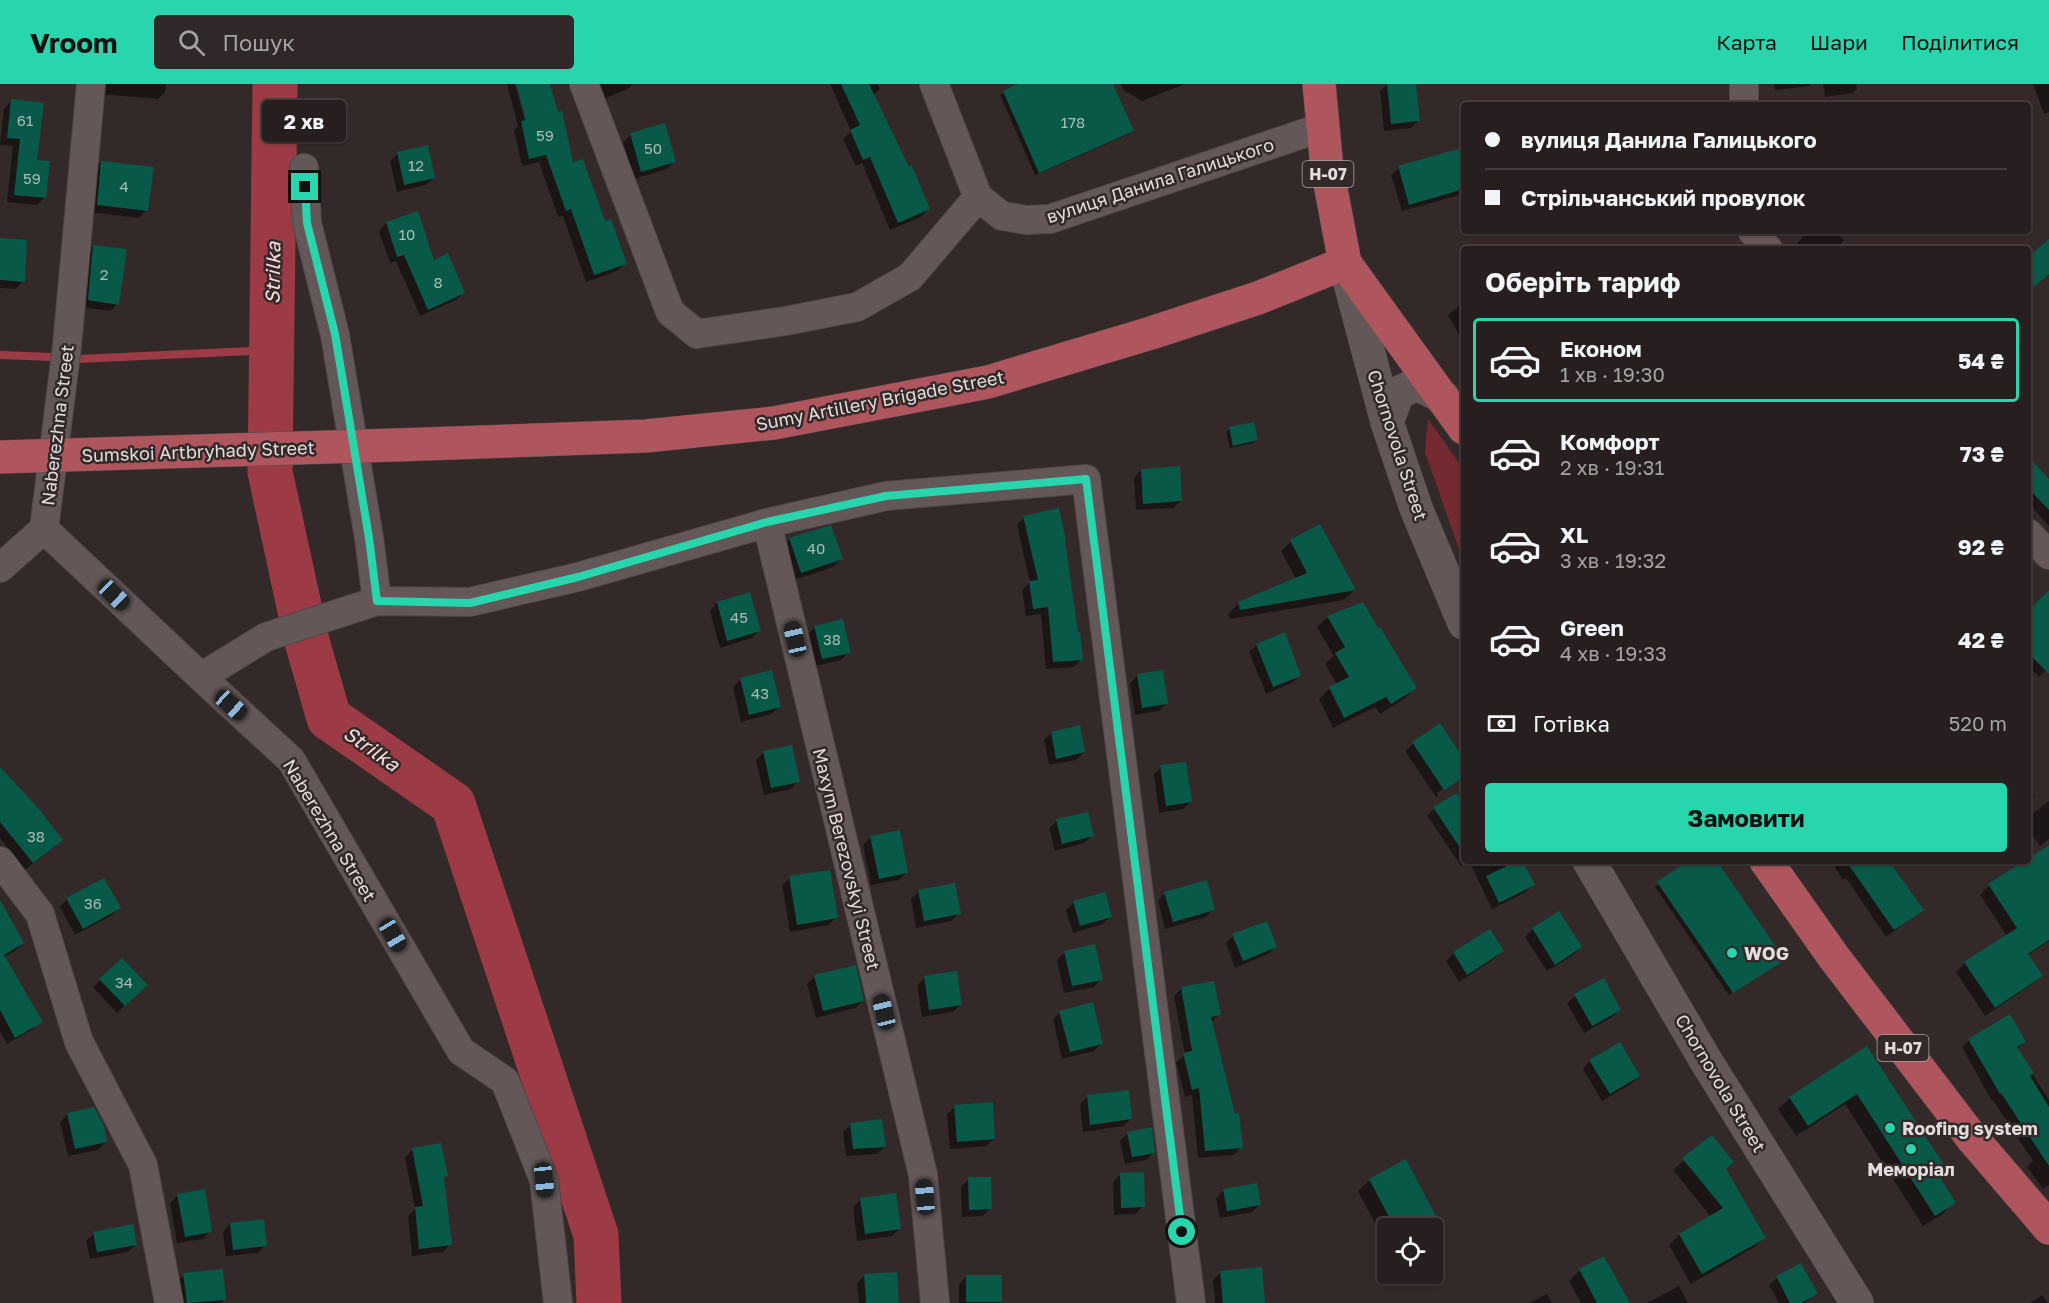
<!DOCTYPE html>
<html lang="uk">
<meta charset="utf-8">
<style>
body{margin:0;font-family:"Golos Text",sans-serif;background:#2f2728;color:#f1f3f6;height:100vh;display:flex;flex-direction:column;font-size:22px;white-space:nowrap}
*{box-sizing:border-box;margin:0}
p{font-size:20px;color:#a4a2a4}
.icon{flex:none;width:33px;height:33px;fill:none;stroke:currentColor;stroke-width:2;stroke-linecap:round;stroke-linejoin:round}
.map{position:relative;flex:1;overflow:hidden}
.sheet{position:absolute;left:1461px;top:162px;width:570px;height:618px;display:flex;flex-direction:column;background:#271f1f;border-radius:6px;box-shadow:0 2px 4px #0004,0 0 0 2px #433d3d}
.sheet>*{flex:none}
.hud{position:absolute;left:1461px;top:18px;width:570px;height:132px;border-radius:6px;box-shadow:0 2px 4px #0004,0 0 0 2px #433d3d;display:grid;align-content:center;height:132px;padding:0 24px;background:#271f1f}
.tools{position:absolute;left:1377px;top:1134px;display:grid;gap:12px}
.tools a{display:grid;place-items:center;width:66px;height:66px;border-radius:6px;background:#271f1f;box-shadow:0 2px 4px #0004,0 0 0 2px #433d3d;font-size:30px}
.end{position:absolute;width:27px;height:27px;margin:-14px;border:8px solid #29d5ac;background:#111;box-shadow:0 0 0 3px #111}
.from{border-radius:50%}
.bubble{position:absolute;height:42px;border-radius:6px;background:#271f1f;box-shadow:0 2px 4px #0004,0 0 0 2px #433d3d;font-size:20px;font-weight:700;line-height:42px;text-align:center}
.car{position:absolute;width:18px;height:36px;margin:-18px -9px;border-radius:8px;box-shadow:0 0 4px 2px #0007;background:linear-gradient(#222 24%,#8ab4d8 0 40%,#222 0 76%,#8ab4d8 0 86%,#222 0)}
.hud b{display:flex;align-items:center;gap:21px;height:57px;font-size:22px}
.hud b+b{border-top:2px solid #433d3d}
.hud i{width:15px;height:15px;background:#f1f3f6}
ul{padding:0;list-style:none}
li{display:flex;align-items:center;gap:18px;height:84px;margin:0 12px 9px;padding:0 12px;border:3px solid transparent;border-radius:6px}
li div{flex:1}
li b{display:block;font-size:22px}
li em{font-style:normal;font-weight:700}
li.active{border-color:#29d5ac}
li>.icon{width:54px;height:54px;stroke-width:1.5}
h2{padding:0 24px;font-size:27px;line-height:72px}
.pay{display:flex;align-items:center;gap:15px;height:66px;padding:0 24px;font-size:22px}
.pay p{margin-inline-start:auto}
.cta{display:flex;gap:12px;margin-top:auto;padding:12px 24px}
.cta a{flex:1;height:69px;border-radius:6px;background:#29d5ac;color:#111;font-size:24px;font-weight:700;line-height:69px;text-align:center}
header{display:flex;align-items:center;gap:36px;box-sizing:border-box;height:84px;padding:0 30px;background:#29d5ac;color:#111}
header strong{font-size:28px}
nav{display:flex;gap:33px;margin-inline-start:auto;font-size:21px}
.search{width:420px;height:54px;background:#2f2728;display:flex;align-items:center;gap:15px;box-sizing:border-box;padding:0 21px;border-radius:6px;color:#a4a2a4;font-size:22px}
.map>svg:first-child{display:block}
.green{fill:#752a32}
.shadow{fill:#0007}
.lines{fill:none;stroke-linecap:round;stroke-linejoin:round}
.stream{stroke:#9c3b45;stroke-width:8}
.river{stroke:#9c3b45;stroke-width:45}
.building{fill:#085947}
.street-casing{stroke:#504747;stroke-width:30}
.secondary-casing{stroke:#504747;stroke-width:34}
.primary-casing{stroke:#504747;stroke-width:34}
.street{stroke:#645757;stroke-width:28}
.secondary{stroke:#645757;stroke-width:33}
.primary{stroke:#af555e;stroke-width:33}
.primary-bridge-casing{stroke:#504747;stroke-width:34;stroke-linecap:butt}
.primary-bridge{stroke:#af555e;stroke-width:33}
.route{stroke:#29d5ac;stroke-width:8}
.poi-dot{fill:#29d5ac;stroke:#342929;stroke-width:2}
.labels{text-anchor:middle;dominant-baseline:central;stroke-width:5;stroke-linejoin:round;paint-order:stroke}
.number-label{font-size:15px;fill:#acbbb7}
.shield{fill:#342929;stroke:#aea6a6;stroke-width:1.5}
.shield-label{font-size:16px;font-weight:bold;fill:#e3dcdc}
.street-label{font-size:18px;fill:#e3dcdc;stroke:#342929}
.poi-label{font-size:18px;font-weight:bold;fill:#e3dcdc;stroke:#342929;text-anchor:start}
.water-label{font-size:20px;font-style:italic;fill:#f8dcdc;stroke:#342929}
</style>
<header>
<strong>Vroom</strong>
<div class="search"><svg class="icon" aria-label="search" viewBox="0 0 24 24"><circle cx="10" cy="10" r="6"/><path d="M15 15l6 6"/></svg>Пошук</div>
<nav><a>Карта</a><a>Шари</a><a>Поділитися</a></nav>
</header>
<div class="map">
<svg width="2049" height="1219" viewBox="0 0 2049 1219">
<rect width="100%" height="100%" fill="#342929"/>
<path class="green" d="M1428,335l36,51v93l-39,-111z"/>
<path class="shadow" d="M101,0h65l-1,8 -7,7 -58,-5z
M507,0h8l12,44 3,-1 -12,-43h30l24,80 53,99 -8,8 -31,11 -23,-66 -5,1 -19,-55 -17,4 -8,-36 4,-4z
M595,0h38l-5,5 -27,11z
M830,0h47l3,5 -7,7 55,113 -7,8 -31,13 -28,-67 -6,3 -13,-27 8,-8z
M1022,0h89l21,47 -3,3 -94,41 -35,-80z
M1121,0h64l-43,17 -19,-11z
M1388,0h27l3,37 -7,7 -27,3 -4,-40z
M1774,0h37l-2,2 -34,4z
M1823,0h33l1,5 -4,4 -28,4z
M2033,0h16v28l-5,2z
M11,17l24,60 10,36 -8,8 -30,-3 6,-56 -13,-1 4,-36z
M631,51l43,27 -7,7 -33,10 -11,-37z
M426,63l8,31 -8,7 -29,7 -7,-31 7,-7z
M101,78l45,48 -7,8 -49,-6 3,-42z
M1399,84l65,9v13l-5,5 -57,16 -11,-36z
M417,129l16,49 31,30 -8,8 -36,16 -24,-55 -6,2 -11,-32 7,-8z
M1808,147h27l9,9 -8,9h-41l-2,-1z
M0,156l23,41 -7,8 -16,-1z
M93,162l25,58 -8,7 -29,-4 5,-53z
M1464,218v30l-5,3 -11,-20z
M1230,345l26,11 -3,3 -23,5 -4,-16z
M2028,381l21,16v45l-21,-23z
M1141,386l40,31 -8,7 -37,2 -2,-32z
M1024,433l57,142 -7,8 -28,2 -5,-55 -15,2 -4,-26 8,-8 -13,-57z
M790,455l51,20 -8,8 -39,13 -11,-33z
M1291,457l63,49 -10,10 -114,19 -2,-5 11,-11 57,-24 -15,-28z
M2049,518v65l-10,10 -11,-11v-53z
M717,519l42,28 -7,7 -32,10 -10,-37z
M1328,533l87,71 -11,11 -24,15 -5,-7 -42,21 -14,-29 11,-11 7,-3 -12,-21 9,-8 -17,-29z
M815,543l34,25 -8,8 -26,6 -8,-31z
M1257,561l43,30 -8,8 -26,11 -17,-42z
M1138,591l29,29 -8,7 -24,4 -5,-32z
M741,595l38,28 -8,7 -30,8 -8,-35z
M1439,641l25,37v16v-3l-27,18 1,2 -2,2 -31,-46 8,-7z
M1051,649l33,19 -8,8 -27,5 -5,-25z
M764,668l34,29 -7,8 -27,6 -8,-35z
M1161,683l30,35 -8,7 -24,4 -5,-39z
M0,687l54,76 -29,23 -25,-32z
M2028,703l6,10 -6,6z
M2049,717v38l-9,7 -12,-17v-12z
M1434,725h30v52h57l12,24 -7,7 -34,17 -23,-48 -8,5 -34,-51z
M1057,737l35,15 -8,7 -29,8 -6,-23z
M871,753l36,35 -8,8 -28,5 -8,-40z
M2049,766v91l-22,15 14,20 -10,9 -46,31 -29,-44 9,-9 42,-27 -27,-41 9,-9 39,-26z
M1691,777h24l65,102 -51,32 -74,-108z
M1831,777h48l43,49 -36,27 -40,-59 -3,2z
M790,794l46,40 -8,7 -38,7 -8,-47z
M919,807l40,23 -8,7 -35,7 -5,-29z
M1165,809l48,17 -7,7 -41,12 -7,-28z
M67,815l52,9 -8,8 -36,19 -15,-28z
M1074,818l36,15 -7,7 -30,9 -7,-23z
M0,832l23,27 -8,8 -15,8z
M1533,845l48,18 -8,8 -26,16 -22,-34z
M1233,852l42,11 -7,7 -33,14 -9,-25z
M1502,867l-8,8 -35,23 -13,-21 8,-8z
M1065,868l36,27 -7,8 -30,6 -7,-33z
M122,876l24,25 -29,28 -24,-26z
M815,892l48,25 -8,7 -39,10 -9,-34z
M925,894l36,26 -8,8 -31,5 -5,-32z
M1603,896l17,30 -8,7 -28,16 -17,-30 8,-7z
M1182,904l37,26 -8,9 30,124 -7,8 -36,3 -6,-63 -7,2 -9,-35 9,-7 -11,-59z
M0,910l41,27 -8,8 -26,15 -7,-13z
M1060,928l41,31 -7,8 -32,8 -9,-40z
M1969,956l55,2 -7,7 32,51v85l-6,4 -16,-22 6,-6 -40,-61 -1,1 -30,-54z
M1867,964l75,117 -7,7 19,30 -11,12 -20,12 -78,-122 -49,32 -18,-27 12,-11z
M1590,977l48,15 -7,8 -29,17 -19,-32z
M1087,1013l44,22 -8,7 -40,6 -3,-28z
M955,1023l39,32 -8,7 -36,3 -3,-35z
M68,1030l38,28 -8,8 -30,6 -8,-34z
M851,1041l34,21 -8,8 -31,2 -3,-24z
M1128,1049l26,19 -8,8 -21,4 -5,-23z
M1711,1053l14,32 39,69 -11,10 -62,36 -22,-39 10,-10 32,-18 -38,-47z
M413,1066l33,25 -4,4 8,65 -7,8 -31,4 -4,-40 7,-7 -10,-52z
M1121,1090l22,32 -7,8 -22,1 -1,-33z
M969,1095l21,29 -7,8 -21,1 -1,-30z
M1370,1096l67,42 -6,6h-43v20l-30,-57z
M1224,1106l35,15 -7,7 -32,6 -4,-20z
M178,1111l32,36 -7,8 -26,4 -7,-40z
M860,1116l40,28 -8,8 -35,5 -4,-34z
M230,1140l35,21 -7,8 -32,3 -3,-24z
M94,1149l41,12 -7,7 -38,7 -4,-18z
M1603,1174l25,45h-47l-12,-22 10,-10z
M1800,1181l16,28 -11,10h-26l-10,-18 8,-7z
M1221,1188l43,31h-49l-2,-23z
M184,1191l40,25 -3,3h-42l-2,-21z
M865,1191l33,28h-39l-2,-20z
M967,1192h34v27h-42v-19z
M1679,1202l9,17h-41z
M1547,1210l5,9h-23z
M2042,1211l6,8h-17z"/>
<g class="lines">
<path class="stream" d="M0,271l53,2
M78,275l194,-9"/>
<path class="river" d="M275,0l-5,388 36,166 23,80 124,86 143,431 3,68"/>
</g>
<path class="building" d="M516,0h34l8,28 4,-1 11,51 10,-3 22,62 6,-2 16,45 -33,11 -23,-66 -5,2 -20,-56 -17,4 -8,-38 5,-1z
M841,0h28l40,83 3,-1 18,43 -32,14 -28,-66 -7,3 -13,-30 10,-5z
M1018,0h95l21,47 -95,42 -36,-82z
M1387,0h29l4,37 -29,3z
M11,15l33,4 -7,57 13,1 -4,37 -32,-3 6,-56 -13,-1z
M665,39l11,39 -35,10 -11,-39z
M428,61l7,33 -31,7 -7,-33z
M1458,65l6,22v18l-55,16 -11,-39z
M101,77l53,6 -6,44 -51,-6z
M418,127l16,49 14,-7 17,40 -37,17 -24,-55 -7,2 -11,-35z
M0,154l27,2 -2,42 -25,-2z
M2049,155v35l-21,18v-35z
M93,161l34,4 -8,56 -31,-5z
M1254,338l4,18 -25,6 -4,-19z
M2028,372l21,23v31l-21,-22z
M1180,382l2,35 -39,3 -2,-35z
M1059,424l7,33h-1l13,91h2l3,28 -30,2 -5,-55 -15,2 -4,-28 9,-1 -15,-64z
M1320,440l36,66 -116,20 -2,-8 69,-29 -17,-33z
M831,441l12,34 -42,14 -12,-35z
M2049,506v84l-21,-21v-42z
M750,508l11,39 -34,10 -10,-39z
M1363,518l15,26 2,-1 37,61 -26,16 -5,-7 -42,21 -15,-31 20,-10 -14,-24 10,-6 -18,-31z
M843,535l8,34 -29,6 -8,-33z
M1285,548l16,44 -28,11 -17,-43z
M772,586l9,37 -32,8 -9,-37z
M1163,586l5,34 -26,4 -5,-34z
M1440,639l24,36v18l-20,13 -32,-48z
M1080,641l5,27 -29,7 -5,-27z
M792,661l8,37 -29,6 -8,-37z
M1186,678l6,40 -26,4 -6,-41z
M0,683l39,42 24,31 -30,23 -33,-41z
M1457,709l7,13v48l-31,-47z
M1088,728l6,24 -32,8 -6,-25z
M900,746l8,43 -29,6 -9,-43z
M2049,761v95l-21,14 15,22 -48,32 -31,-46 53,-34 -29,-44 36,-23h4v-2z
M1517,777h6l12,24 -36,18 -13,-27z
M1688,777h29l68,99 -52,33 -76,-111z
M1846,777h43l35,49 -30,20z
M830,786l8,48 -41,7 -8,-49z
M104,794l17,30 -38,21 -17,-31z
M1207,796l8,30 -42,12 -9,-30z
M955,799l6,31 -37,7 -6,-31z
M1105,808l7,25 -32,9 -7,-25z
M0,816l24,43 -20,12 39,67 -28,16 -15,-28z
M1559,827l23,36 -27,18 -23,-37z
M1267,837l10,26 -34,14 -11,-27z
M1490,845l14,22 -37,24 -14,-23z
M1095,860l8,36 -31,6 -8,-35z
M122,874l26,27 -23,21 -26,-27z
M856,881l8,36 -41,10 -9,-36z
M957,887l5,34 -33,5 -5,-34z
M1604,894l17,32 -29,16 -18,-32z
M1214,897l7,34 -10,2 24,97 4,-1 4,35 -38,3 -6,-63 -7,2 -9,-37 9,-2 -11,-64z
M1093,918l10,42 -33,8 -11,-41z
M2010,930l16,28 -9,5 17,26 -4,3 19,31v59l-48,-73 -1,1 -32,-55z
M1620,958l20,34 -30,18 -21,-34z
M1867,962l77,119 -8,6 20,32 -21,13 -78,-122 -49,32 -19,-29z
M1129,1006l3,29 -42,6 -3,-30z
M993,1018l2,37 -38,3 -3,-37z
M94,1023l10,19 3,16 -32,7 -8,-36z
M882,1035l4,28 -33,2 -3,-26z
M1152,1043l3,26 -23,4 -5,-25z
M1712,1051l22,27 -8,7 40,69 -64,36 -23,-40 44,-26 -41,-50z
M441,1059l7,33 -4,1 8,68 -33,4 -4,-42 8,-1 -11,-58z
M1406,1075l33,63 -12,6h-32l-26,-49z
M1144,1088l1,35 -24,1 -1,-35z
M968,1093h23l1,32 -23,1z
M1257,1099l4,22 -34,6 -4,-22z
M205,1105l7,43 -27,5 -8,-43z
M896,1109l5,36 -36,5 -5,-36z
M264,1135l3,27 -34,4 -3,-27z
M133,1140l4,21 -40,7 -4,-20z
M1604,1172l26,47h-33l-18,-34z
M1801,1179l17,31 -17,9h-11l-14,-27z
M1262,1183l3,36h-42l-3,-32z
M223,1185l3,31 -39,3 -4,-30z
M897,1188l2,31h-33l-2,-29z
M966,1191h36v27h-36z"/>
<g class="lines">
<g class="street-casing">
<path id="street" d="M584,0l86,228 27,22 89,-13 71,-14 53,-30 68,-80
M934,0l44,113 24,19 25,4 23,-1 273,-92
M1744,21v-21
M304,84l3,55 28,112 34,203 8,63
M1752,147l16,18
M767,439l156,652 12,128
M44,445l157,148 90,83 170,291 44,30 39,99 14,123
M44,445l23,-183 24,-262
M2028,449l21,22
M0,484l44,-39
M201,593l65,-40 111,-36 93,1 108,-25 189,-54 119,-27 200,-17 105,824
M0,777l40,53 39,128 64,123 26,138"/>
</g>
<g class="secondary-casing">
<path id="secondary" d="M1345,180l42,158 29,86 48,115
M1387,338l11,-29 19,-9 26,13
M1589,777l117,200 151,242"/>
</g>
<g class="primary-casing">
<path id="primary" d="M1319,0l8,84 18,95 119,165
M396,361l250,-9 128,-13 214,-41 163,-49 107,-35 87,-35
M1766,777l67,95 139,182 77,90"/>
</g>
<use href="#street" class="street"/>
<use href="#secondary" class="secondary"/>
<use href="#primary" class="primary"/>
<g class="primary-bridge-casing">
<path id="primary-bridge" d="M0,373l396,-12"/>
</g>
<use href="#primary-bridge" class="primary-bridge"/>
</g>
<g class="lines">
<path class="route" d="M305,103l2,36 28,111 34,204 8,63 93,2 108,-26 189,-55 119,-26 200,-17 96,753"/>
</g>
<g class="poi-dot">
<circle cx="1732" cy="869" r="6"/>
<circle cx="1890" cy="1044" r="6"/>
<circle cx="1911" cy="1065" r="6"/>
</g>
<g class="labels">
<g class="number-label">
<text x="25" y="36">61</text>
<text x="1073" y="38">178</text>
<text x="545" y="51">59</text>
<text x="653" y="64">50</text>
<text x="416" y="81">12</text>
<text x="32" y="94">59</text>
<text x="124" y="102">4</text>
<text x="407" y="150">10</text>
<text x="104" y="190">2</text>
<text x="438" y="198">8</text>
<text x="816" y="464">40</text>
<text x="739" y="533">45</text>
<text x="832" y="555">38</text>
<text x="760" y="609">43</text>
<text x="36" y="752">38</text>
<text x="93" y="819">36</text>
<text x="124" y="898">34</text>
</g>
<g class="shield">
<rect x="1302.5" y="77" width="51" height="26" rx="4.5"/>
<rect x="1877.5" y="951" width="51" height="26" rx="4.5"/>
</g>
<g class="shield-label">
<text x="1328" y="90">Н-07</text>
<text x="1903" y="964">Н-07</text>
</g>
<g class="street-label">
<text transform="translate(1160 96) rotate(-18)">вулиця Данила Галицького</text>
<text transform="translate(880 316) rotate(-11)">Sumy Artillery Brigade Street</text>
<text transform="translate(57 341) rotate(-83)">Naberezhna Street</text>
<text transform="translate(1398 361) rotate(72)">Chornovola Street</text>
<text transform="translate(198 367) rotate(-2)">Sumskoi Artbryhady Street</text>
<text transform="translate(330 746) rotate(59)">Naberezhna Street</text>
<text transform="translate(847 775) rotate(76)">Maxym Berezovskyi Street</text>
<text transform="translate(1721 999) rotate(59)">Chornovola Street</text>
</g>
<g class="poi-label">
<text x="1744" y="869">WOG</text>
<text x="1902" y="1044">Roofing system</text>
<text x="1911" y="1085" text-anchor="middle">Меморіал</text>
</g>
<g class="water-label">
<text transform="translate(272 189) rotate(-89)">Strilka</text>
<text transform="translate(372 664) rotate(35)">Strilka</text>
</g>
</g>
</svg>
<div class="tools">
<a><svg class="icon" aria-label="locate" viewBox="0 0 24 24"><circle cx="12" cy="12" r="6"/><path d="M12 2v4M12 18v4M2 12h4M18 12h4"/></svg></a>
</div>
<i class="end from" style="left:1182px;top:1148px"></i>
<i class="end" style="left:305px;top:103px"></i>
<div class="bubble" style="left:262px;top:16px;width:84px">2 хв</div>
<i class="car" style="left:114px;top:511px;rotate:134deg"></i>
<i class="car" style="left:795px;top:555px;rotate:347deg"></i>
<i class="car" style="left:231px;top:621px;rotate:132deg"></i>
<i class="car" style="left:393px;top:851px;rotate:150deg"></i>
<i class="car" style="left:884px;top:928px;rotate:346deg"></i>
<i class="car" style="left:544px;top:1096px;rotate:174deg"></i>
<i class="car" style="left:925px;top:1113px;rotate:355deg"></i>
<div class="hud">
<b><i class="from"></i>вулиця Данила Галицького</b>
<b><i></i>Стрільчанський провулок</b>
</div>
<section class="sheet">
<h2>Оберіть тариф</h2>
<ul>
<li class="active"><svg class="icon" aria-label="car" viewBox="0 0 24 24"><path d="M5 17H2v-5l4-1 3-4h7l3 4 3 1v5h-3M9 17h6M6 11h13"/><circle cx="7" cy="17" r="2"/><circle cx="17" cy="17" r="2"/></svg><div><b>Економ</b><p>1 хв · 19:30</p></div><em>54 ₴</em></li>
<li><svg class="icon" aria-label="car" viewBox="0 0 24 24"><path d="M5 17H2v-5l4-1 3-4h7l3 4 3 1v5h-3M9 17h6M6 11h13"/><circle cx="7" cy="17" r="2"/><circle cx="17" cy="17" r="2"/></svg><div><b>Комфорт</b><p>2 хв · 19:31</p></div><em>73 ₴</em></li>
<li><svg class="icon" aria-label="car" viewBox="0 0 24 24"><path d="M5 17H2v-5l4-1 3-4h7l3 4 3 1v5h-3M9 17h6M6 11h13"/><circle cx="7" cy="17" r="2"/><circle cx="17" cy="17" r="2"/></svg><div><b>XL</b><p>3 хв · 19:32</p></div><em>92 ₴</em></li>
<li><svg class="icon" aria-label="car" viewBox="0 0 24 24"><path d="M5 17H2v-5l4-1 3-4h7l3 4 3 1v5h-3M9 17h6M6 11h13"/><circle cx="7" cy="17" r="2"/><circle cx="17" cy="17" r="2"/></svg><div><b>Green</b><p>4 хв · 19:33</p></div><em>42 ₴</em></li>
</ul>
<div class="pay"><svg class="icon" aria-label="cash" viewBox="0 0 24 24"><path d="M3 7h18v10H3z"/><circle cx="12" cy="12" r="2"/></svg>Готівка<p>520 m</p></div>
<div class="cta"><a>Замовити</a></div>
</section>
</div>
